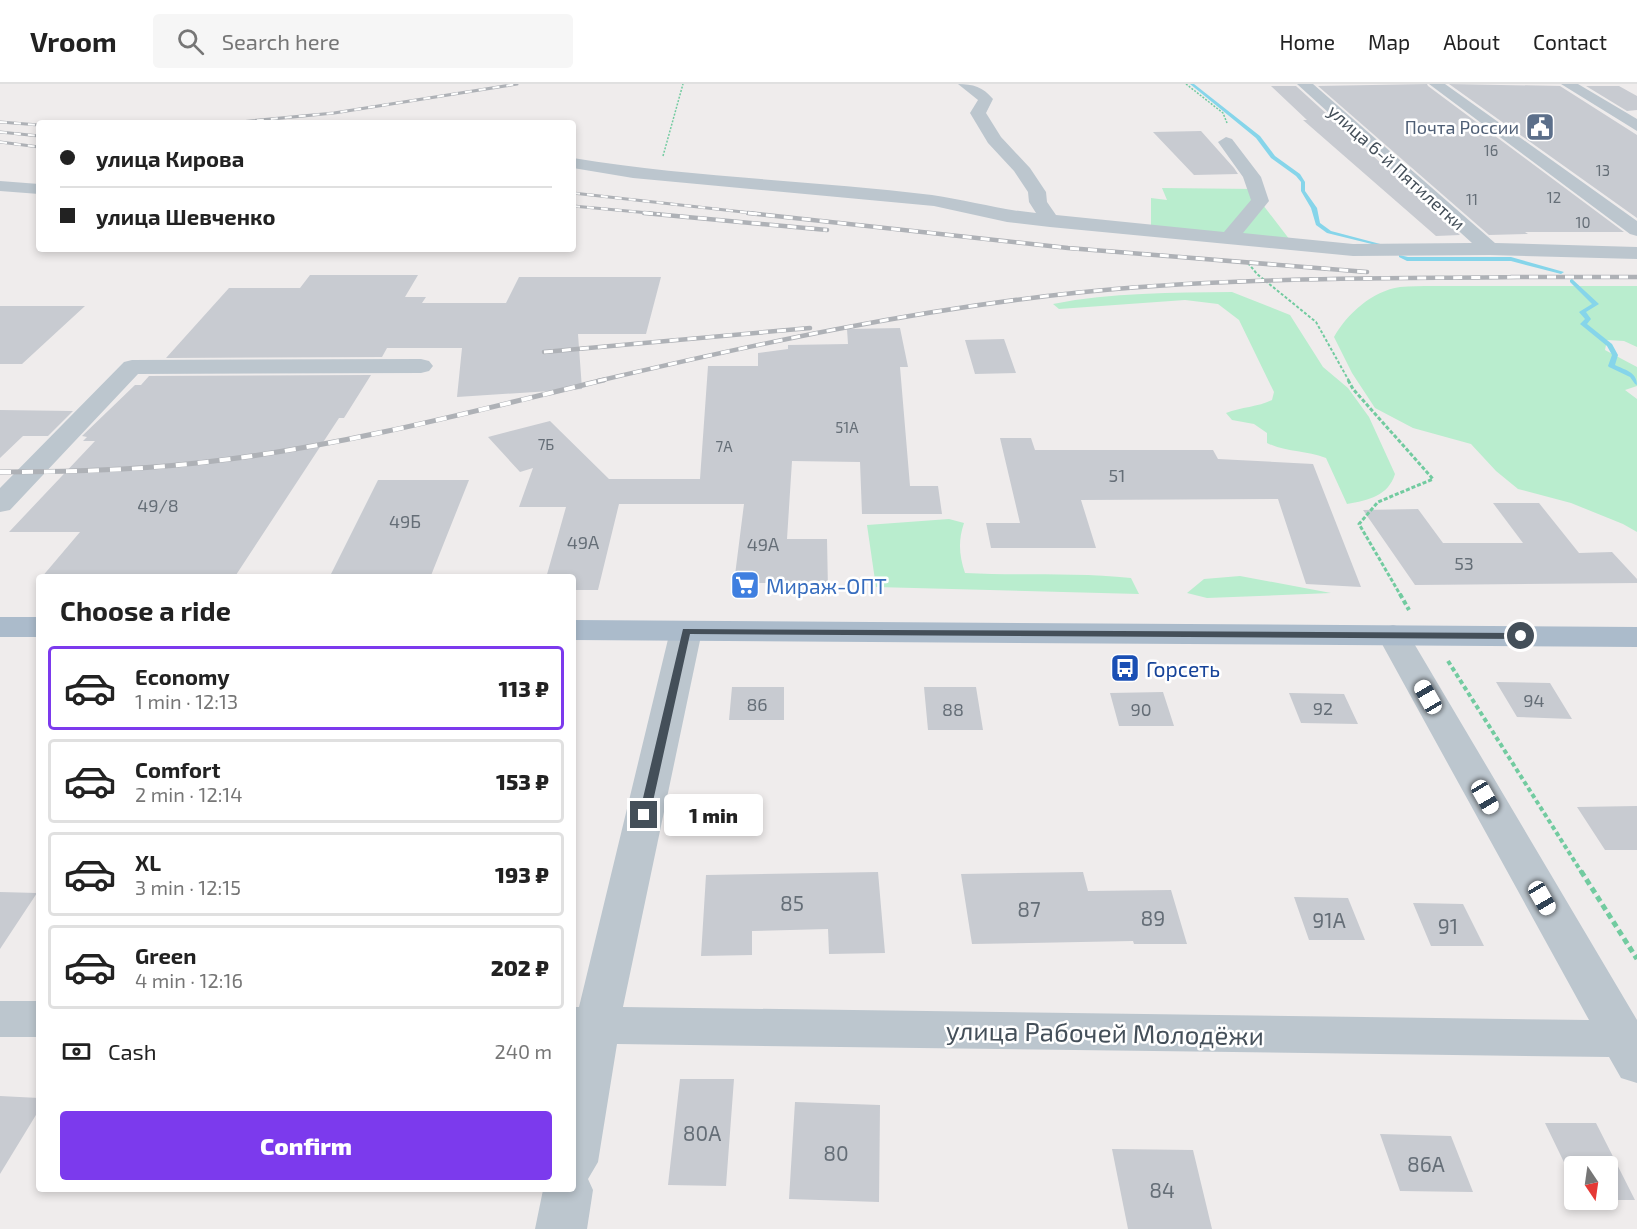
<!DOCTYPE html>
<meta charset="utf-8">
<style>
body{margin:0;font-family:"Exo 2",sans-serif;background:#f6f6f6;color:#222;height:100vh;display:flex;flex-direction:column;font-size:22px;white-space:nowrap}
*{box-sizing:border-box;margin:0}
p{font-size:20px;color:#767676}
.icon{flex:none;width:33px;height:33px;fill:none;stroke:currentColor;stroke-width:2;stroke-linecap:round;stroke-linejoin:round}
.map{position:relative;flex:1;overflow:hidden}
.side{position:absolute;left:36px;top:490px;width:540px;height:618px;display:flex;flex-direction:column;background:#fff;border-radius:6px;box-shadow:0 3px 9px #0003}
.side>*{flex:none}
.banner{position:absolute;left:36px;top:36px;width:540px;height:132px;border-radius:6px;box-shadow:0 3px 9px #0003;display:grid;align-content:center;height:132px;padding:0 24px;background:#fff}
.needle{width:39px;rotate:167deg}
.controls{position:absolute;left:1564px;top:1072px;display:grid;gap:12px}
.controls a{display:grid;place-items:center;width:54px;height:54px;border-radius:6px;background:#fff;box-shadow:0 3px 9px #0003;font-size:30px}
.end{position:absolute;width:27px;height:27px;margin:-14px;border:8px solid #444f59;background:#fff;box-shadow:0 0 0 3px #fff}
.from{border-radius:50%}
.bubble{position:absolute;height:42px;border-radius:6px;background:#fff;box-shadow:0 3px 9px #0003;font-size:20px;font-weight:800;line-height:42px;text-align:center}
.car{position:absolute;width:18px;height:36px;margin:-18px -9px;border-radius:8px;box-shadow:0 0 4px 2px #0007;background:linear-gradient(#fff 24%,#345 0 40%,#fff 0 76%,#345 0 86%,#fff 0)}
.banner b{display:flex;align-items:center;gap:21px;height:57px;font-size:22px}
.banner b+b{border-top:2px solid #e0e0e0}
.banner i{width:15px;height:15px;background:#222}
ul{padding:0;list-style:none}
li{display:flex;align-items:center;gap:18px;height:84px;margin:0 12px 9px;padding:0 12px;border:3px solid #e0e0e0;border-radius:6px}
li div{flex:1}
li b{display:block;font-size:22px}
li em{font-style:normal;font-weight:800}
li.current{border-color:#7c3aed}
li>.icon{width:54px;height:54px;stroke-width:1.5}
h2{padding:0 24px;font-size:27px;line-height:72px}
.pay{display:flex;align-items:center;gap:15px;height:66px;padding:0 24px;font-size:22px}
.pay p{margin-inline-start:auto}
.primary-button{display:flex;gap:12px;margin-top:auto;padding:12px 24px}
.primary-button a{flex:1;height:69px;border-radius:6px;background:#7c3aed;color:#fff;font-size:24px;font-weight:800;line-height:69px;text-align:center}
header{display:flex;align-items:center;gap:36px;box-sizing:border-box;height:84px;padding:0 30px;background:#fff;border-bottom:2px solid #e0e0e0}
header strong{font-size:28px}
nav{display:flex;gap:33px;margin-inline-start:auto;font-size:21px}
.search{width:420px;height:54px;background:#f6f6f6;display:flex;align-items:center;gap:15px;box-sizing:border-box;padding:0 21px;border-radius:6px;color:#767676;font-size:22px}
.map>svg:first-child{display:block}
.green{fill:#b9edce}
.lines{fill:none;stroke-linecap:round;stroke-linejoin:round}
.stream{fill:#86d5ea;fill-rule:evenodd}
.building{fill:#c8cbd1}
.path-far4{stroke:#72cba0;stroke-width:1.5;stroke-dasharray:2 1.5;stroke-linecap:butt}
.path-far3{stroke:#72cba0;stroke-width:2;stroke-dasharray:3 2;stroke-linecap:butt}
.path-far2{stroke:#72cba0;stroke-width:3;stroke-dasharray:4 2;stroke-linecap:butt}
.path-far1{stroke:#72cba0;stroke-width:4;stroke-dasharray:4.5 3;stroke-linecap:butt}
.path{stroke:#72cba0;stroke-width:5;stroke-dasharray:6 4;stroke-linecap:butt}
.minor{fill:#bcc6ce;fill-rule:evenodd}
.major{fill:#abbbcb;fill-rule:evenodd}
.rail-far2-casing{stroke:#aeb1b6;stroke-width:3}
.rail-far1-casing{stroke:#aeb1b6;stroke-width:4.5}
.rail-casing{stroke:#aeb1b6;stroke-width:5}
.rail-far2{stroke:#fff;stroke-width:2;stroke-dasharray:7;stroke-linecap:butt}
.rail-far1{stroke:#fff;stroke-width:3;stroke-dasharray:9;stroke-linecap:butt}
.rail{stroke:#fff;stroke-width:4;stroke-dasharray:11;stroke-linecap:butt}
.route{fill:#444f59}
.labels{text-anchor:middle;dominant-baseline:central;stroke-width:5;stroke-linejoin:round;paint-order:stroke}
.far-number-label{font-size:15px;fill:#656e77}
.far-service-label{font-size:18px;fill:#4e5e75;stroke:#fff;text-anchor:end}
.far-street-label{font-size:18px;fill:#444f59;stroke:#fff}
.number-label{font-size:18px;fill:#656e77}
.shop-label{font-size:21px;fill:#366cbe;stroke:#fff;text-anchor:start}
.transit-label{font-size:21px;fill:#164399;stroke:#fff;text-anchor:start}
.near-number-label{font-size:21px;fill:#656e77}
.near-street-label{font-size:26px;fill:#444f59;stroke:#fff}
</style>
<header>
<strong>Vroom</strong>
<div class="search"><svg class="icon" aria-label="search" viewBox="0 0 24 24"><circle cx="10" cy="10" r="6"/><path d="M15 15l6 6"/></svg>Search here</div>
<nav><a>Home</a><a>Map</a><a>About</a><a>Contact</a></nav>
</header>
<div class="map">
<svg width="1637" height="1145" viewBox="0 0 1637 1145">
<rect width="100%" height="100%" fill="#efecec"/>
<path class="green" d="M1162,104l94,1 4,12 33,43 -142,-13v-33l16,2z
M1433,202h204v61l-13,-6 -17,-1 -2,10 32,17v19l-12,4 12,9v133l-14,-8 -52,-21 -53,-14 -22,-18 -25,-27 -58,-16 -38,-20 -23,-35 -18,-36c13,-23 38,-46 66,-50 10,-1 22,-1 33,-1z
M1232,208l58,23 33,52 25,21 21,29 26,57c-7,22 -26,26 -48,30l-21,-46c-21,-8 -38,-5 -59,-15v-10l-13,-9 -22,-4 -6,-7c15,-6 32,-6 46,-13l2,-8 -35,-72 -21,-16 -33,-4 -126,9 -6,-5c59,-12 119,-11 179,-12z
M949,435l15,4c-6,18 -5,32 1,50 55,3 111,-1 166,5l8,16 -263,-7 -9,-62z
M1240,492l91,17 -124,5 -20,-5 17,-14z"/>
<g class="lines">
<path class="stream" d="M1190,0h4l66,52 15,20 25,18 5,8v9l12,17 3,15 11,8 53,14v2l-57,-14 -11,-8 -5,-17 -10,-17v-9l-5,-6 -25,-18 -15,-20z
M1399,171l9,2h103l53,15 -3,2 -50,-13h-104l-8,-4z
M1572,195l27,25 -13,8 5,7 -4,5 25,20 6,11 -3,10c10,5 22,7 22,20l-2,-1 -5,-7 -21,-10 -1,-1 4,-11 -5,-9 -27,-22 5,-5 -6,-7 13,-8 -22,-22v-2z"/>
</g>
<path class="building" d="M1427,0l1,2 196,146h-99l3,2 -39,1 -171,-149z
M1449,0l111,2 77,49v83z
M1271,2h25l164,149 -24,1 -133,-116h4z
M1586,2h33l18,10v14l-10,1z
M1201,47l33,37 4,6 -44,1 -41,-43z
M310,191h108l-13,22h21l-4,6h84l13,-26h142l-15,57h-68l4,55 -125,8 5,-49h-75l-5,9 -216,1 63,-70h71z
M0,222h85l-63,58h-22z
M900,244l8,39h-8l10,119h28l4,28h-80l-2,-52 -68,-1 -5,78h40l1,52 -39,-1v-7h-55l10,-79h-125l-21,86h-25v-12h-27l20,-71h-47l14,-39 -13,4 -32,-35 62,-16 59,58h91l8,-113h50v-13l30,-4v-4l60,-1 -1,-15z
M1004,255l12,34 -41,1 -10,-34z
M371,291l-27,43h-5l-105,160h-193l39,-46h-71l86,-91h-12l4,-4 -5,-1 53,-51h6l8,-9z
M0,326l73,1 -25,25h-25l-23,22z
M1000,354h31l4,12h178l5,9 95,5 48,123 -55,-3 -28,-85 -197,1 15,48h-105l-5,-25h34z
M378,396h91l-39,98h-101z
M1493,419h46l40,50 33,-1 25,27v4l-222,2 -52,-75 55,-1 25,34h80z
M1496,598l54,1 22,36 -55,-2z
M732,603h52v33h-55z
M924,603h52l7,43h-55z
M1163,608l11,34h-55l-9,-33z
M1289,609l55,1 14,30 -57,-1z
M1637,722v44h-32l-28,-43z
M878,788l7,81 -56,1 -1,-25 -76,2v24l-51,1 5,-81z
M1083,788l5,19 83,-1 16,54h-53l-1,-3 -161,3 -11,-70z
M0,808l37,1 -37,56z
M1294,813l54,1 17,42h-56z
M1413,819l50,1 21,42h-53z
M680,995h54l-8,107 -58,-1z
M0,1012l39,2v12l-39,64z
M795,1018l85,3 -1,97 -90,-3z
M1545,1039h51l39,77h-27v-33h-33v18z
M1380,1050l71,2 22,56 -73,-1z
M1112,1065l81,1 19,79h-84z"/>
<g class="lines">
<path class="path-far4" d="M1186,0l37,29 4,10
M663,72l20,-72"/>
<path class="path-far3" d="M1248,179l9,11 59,48 33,59"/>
<path class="path-far2" d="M1348,296l5,9 80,90 -55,23 -19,22 42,72"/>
<path class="path-far1" d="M1400,510l9,16
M1448,577l134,212"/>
<path class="path" d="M1581,787l56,88"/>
<path class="minor" d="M958,0c15,0 25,3 35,15l-7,14 15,24 29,31 16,24 1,10 9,13 168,17 27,-32 -8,-23 -25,-35 8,-5 6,2 29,38 8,24 -26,32 110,11 119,-1 -175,-159h16l182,159 142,4v12l-147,-4 -137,1 -303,-29 -43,-5 -73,-16 -301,-28 -60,-10v-10c119,20 240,22 359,37 35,5 69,15 104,18l-7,-11 -1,-10 -14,-21 -26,-28 -18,-30 8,-13z
M1429,0h16l192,137v15l-7,-2z
M1561,0h17l59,35v12z
M0,97l39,3v10l-39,-3z
M421,275l8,2 4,5 -4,5 -8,2 -283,1 -128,136 -10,2v-24l124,-126 8,-2z
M686,537l11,3 5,7 -79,376 966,13 -212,-385 5,-7 11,-3 11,3 5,7 228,385v63l-16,-5 -12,-21 -992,-13 -19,118 -10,17 5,11 -6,39h-52l8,-39h30v-183h6l91,-376 5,-7z
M0,917h39v36h-39z"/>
<path class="major" d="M0,533h39v20h-39z
M573,536l1064,7v20l-1064,-7z"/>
<g class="rail-far2-casing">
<path id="rail-far2" d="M0,38l39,3
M229,39l105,-10 183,-29
M0,48l39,4
M0,58l39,5
M573,109l188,21
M573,122l87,8"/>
</g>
<g class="rail-far1-casing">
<path id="rail-far1" d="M644,129l183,17
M748,129l320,35 299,24
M1511,193h126
M544,268l266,-24
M598,297c157,-37 316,-71 476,-88 147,-16 296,-14 443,-16"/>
</g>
<g class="rail-casing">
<path id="rail" d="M0,388c74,0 148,-2 222,-12 129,-16 256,-50 382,-80"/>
</g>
<use href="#rail-far2" class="rail-far2"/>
<use href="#rail-far1" class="rail-far1"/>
<use href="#rail" class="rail"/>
</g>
<path class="route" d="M683,545l838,4 5,3 -5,3 -831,-5 -40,181 -6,4 -5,-4z"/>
<defs>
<g id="civic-square" transform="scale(1.5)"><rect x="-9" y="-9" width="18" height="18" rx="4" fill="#5c6f8a" stroke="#fff"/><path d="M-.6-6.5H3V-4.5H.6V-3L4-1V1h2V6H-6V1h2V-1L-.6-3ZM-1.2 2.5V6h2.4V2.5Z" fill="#fff"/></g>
<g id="supermarket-square" transform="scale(1.5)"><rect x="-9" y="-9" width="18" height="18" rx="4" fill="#3f7fe0" stroke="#fff"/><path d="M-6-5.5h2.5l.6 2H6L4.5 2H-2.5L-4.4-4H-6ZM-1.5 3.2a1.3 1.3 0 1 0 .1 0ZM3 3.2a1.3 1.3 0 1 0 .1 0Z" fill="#fff"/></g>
<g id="bus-square" transform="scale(1.5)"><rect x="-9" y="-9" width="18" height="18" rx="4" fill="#1a4fb4" stroke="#fff"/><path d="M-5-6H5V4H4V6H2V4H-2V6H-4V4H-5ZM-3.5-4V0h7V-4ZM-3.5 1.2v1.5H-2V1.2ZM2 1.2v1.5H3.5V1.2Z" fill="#fff"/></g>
</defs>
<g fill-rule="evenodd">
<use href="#civic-square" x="1540" y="43"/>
<use href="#supermarket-square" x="745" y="501"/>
<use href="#bus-square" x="1125" y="584"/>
</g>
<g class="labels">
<g class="far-number-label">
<text x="1491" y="66">16</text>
<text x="1603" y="86">13</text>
<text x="1554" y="113">12</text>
<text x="1472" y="115">11</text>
<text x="1583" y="138">10</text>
<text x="847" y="343">51А</text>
<text x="546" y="360">7Б</text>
<text x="724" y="362">7А</text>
</g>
<g class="far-service-label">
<text x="1519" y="43">Почта России</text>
</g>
<g class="far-street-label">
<text transform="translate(1397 83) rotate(42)">улица 6-й Пятилетки</text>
</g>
<g class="number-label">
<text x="1117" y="391">51</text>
<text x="158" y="421">49/8</text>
<text x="405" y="437">49Б</text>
<text x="583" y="458">49А</text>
<text x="763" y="460">49А</text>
<text x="1464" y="479">53</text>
<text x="1534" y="616">94</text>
<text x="757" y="620">86</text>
<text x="1323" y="624">92</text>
<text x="953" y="625">88</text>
<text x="1141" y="625">90</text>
</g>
<g class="shop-label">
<text x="766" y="501">Мираж-ОПТ</text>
</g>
<g class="transit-label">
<text x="1146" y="584">Горсеть</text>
</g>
<g class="near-number-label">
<text x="792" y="818">85</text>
<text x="1029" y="824">87</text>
<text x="1153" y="833">89</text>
<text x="1329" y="835">91А</text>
<text x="1448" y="841">91</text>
<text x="702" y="1048">80А</text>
<text x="836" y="1068">80</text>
<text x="1426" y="1079">86А</text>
<text x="1162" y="1105">84</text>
</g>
<g class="near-street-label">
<text transform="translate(1105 948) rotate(1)">улица Рабочей Молодёжи</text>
</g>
</g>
</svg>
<div class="controls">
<a><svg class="needle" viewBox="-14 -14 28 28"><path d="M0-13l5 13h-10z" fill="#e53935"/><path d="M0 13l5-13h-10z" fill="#767676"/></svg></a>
</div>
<i class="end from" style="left:1521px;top:552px"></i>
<i class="end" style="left:644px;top:731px"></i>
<div class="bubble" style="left:664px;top:710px;width:99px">1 min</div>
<i class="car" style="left:1428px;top:613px;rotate:330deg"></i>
<i class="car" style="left:1485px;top:713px;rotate:150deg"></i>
<i class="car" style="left:1542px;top:814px;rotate:150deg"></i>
<div class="banner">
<b><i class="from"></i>улица Кирова</b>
<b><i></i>улица Шевченко</b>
</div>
<section class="side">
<h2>Choose a ride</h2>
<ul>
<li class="current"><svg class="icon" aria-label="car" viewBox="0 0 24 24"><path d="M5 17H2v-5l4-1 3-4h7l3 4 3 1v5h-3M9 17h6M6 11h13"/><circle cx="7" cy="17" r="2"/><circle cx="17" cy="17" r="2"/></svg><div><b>Economy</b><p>1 min · 12:13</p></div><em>113 ₽</em></li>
<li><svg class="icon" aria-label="car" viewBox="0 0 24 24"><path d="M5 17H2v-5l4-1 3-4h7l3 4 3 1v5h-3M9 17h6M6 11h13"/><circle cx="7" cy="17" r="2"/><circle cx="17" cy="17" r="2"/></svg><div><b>Comfort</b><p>2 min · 12:14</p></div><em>153 ₽</em></li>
<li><svg class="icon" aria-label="car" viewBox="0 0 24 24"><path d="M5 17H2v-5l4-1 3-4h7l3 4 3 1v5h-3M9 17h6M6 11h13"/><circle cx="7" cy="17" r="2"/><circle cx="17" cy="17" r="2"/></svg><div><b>XL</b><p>3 min · 12:15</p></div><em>193 ₽</em></li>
<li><svg class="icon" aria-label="car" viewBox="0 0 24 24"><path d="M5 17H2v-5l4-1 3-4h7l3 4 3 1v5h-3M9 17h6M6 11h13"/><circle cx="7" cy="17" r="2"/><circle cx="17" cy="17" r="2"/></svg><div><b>Green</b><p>4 min · 12:16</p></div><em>202 ₽</em></li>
</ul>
<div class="pay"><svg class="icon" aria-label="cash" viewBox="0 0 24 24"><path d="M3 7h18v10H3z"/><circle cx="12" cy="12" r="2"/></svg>Cash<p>240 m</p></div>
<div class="primary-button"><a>Confirm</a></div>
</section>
</div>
